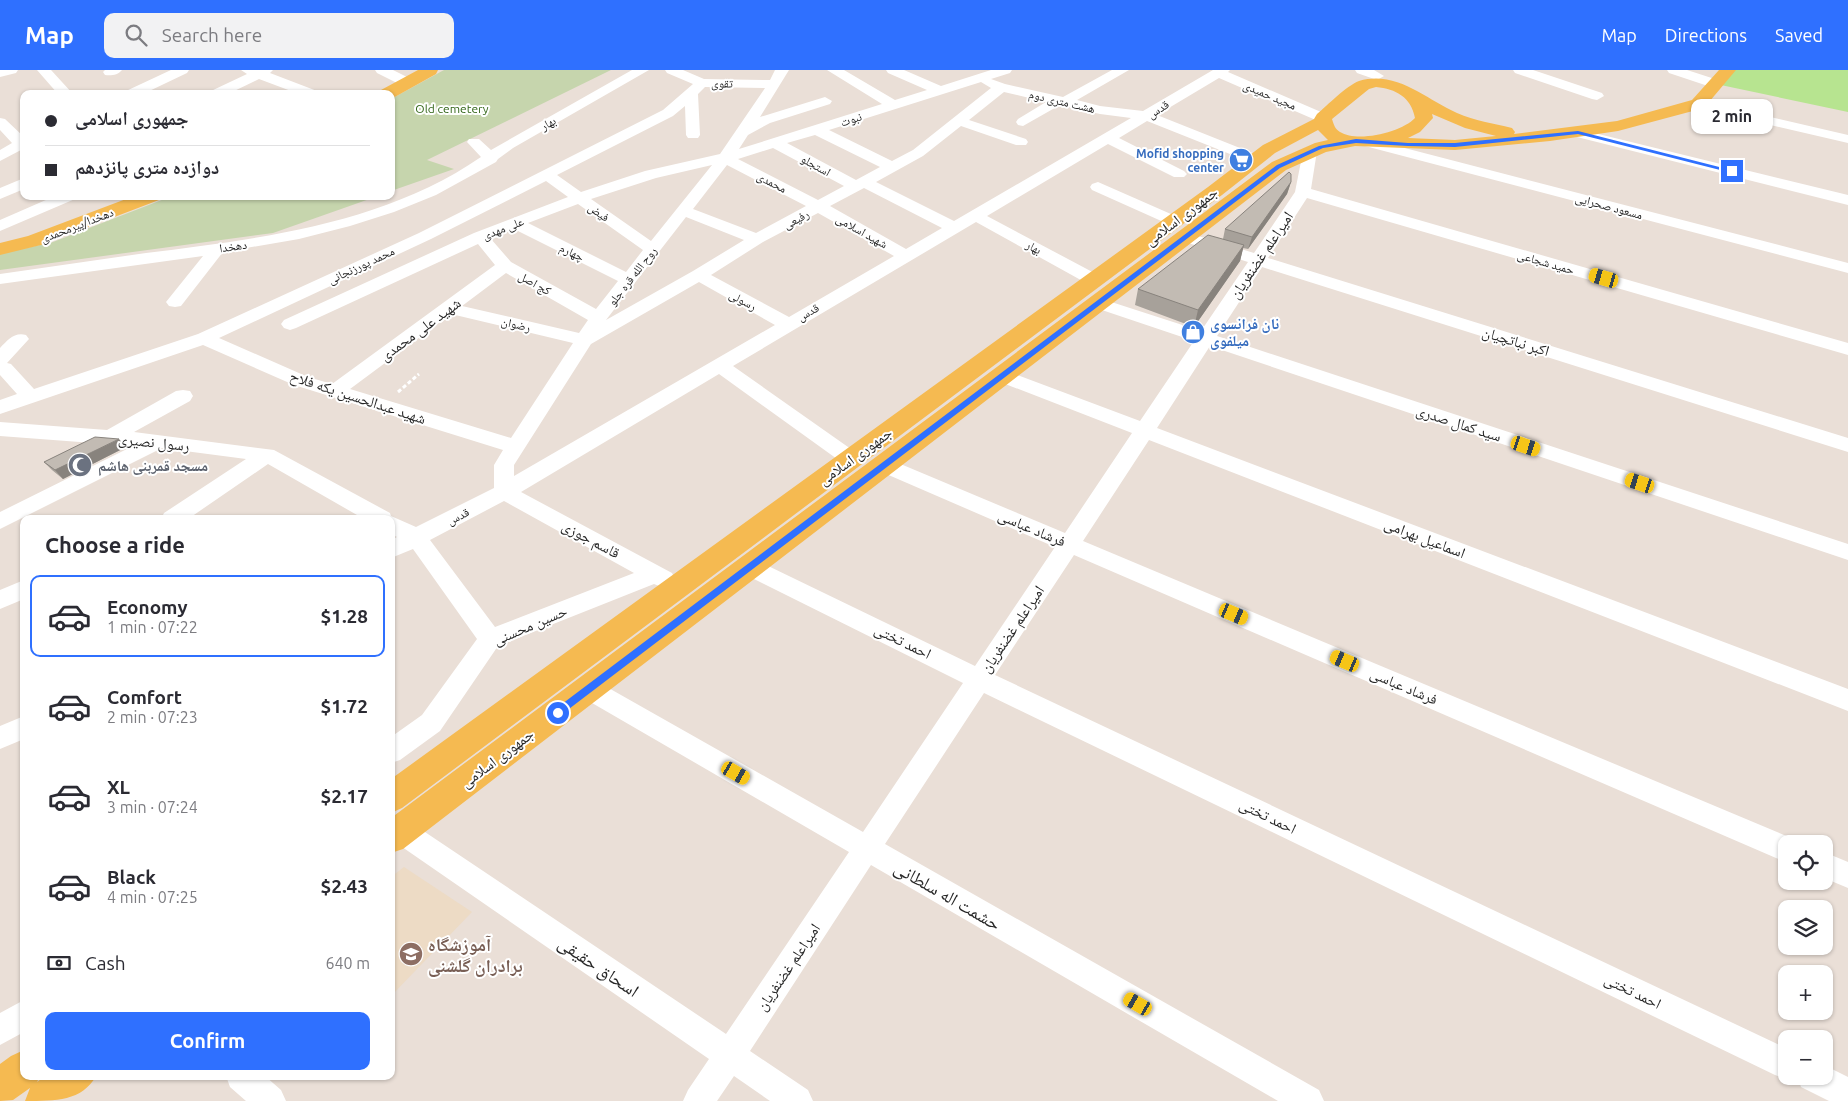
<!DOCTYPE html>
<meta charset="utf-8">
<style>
body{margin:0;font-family:Ubuntu,"Noto Naskh Arabic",sans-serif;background:#f2f2f3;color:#2b2b33;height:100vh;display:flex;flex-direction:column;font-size:19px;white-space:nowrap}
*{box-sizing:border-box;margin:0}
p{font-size:16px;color:#7c7c81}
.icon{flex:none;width:28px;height:28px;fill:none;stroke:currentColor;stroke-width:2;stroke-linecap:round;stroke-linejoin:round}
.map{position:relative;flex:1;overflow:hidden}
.sheet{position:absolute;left:20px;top:445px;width:375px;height:565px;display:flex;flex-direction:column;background:#fff;border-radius:10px;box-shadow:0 1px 4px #0004}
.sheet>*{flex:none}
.hud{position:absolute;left:20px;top:20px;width:375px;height:110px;border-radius:10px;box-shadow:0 1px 4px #0004;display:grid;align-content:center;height:110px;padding:0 25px;background:#fff}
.tools{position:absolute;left:1778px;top:765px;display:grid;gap:10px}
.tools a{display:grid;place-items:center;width:55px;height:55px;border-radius:10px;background:#fff;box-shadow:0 1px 4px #0004;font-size:25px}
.end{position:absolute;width:22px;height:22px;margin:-11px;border:6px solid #2f70ff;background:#fff;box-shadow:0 0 0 2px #fff}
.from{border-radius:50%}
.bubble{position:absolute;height:35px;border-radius:10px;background:#fff;box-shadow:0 1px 4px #0004;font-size:16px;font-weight:700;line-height:35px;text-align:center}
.car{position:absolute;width:15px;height:30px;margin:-15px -8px;border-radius:6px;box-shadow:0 0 4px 1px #0007;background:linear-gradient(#f5c518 24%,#345 0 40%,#f5c518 0 76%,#345 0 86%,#f5c518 0)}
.hud b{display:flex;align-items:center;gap:18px;height:48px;font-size:19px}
.hud b+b{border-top:1px solid #e1e1e2}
.hud i{width:12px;height:12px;background:#2b2b33}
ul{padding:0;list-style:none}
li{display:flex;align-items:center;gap:15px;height:82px;margin:0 10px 8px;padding:0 15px;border:2px solid transparent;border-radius:10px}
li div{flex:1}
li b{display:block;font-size:19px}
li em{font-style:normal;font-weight:700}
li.current{border-color:#2f70ff}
li>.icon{width:45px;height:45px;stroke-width:1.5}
h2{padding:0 25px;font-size:22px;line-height:60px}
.pay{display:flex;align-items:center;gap:12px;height:55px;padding:0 25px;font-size:19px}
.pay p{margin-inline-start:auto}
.action{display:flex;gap:10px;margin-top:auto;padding:10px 25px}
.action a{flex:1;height:58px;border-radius:10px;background:#2f70ff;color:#fff;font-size:20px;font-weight:700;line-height:58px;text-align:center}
header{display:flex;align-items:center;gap:30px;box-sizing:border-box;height:70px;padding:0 25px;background:#2f70ff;color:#fff}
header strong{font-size:24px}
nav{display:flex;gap:28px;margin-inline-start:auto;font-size:18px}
.search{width:350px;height:45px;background:#f2f2f3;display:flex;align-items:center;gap:12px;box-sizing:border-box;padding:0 18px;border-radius:10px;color:#7c7c81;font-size:19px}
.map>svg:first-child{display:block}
.education{fill:#eddbc5}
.green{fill:#b7e490}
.cemetery{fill:#c6d5ad}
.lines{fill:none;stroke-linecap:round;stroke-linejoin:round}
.path{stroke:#fff;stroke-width:3;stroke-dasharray:4 2.5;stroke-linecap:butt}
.minor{fill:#fff;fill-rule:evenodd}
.major{fill:#f5ba51;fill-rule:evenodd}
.wall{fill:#a7a19a}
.shaded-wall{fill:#88837d}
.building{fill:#c2bbb3;stroke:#88837d}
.route{fill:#2f70ff}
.labels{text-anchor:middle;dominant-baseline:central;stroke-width:4;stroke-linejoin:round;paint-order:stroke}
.far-street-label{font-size:12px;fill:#272727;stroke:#fff}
.far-park-label{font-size:12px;fill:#306416;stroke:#fff}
.far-shop-label{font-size:12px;font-weight:bold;fill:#366cbe;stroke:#fff;text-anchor:end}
.street-label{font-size:15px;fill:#272727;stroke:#fff}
.shop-label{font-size:15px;font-weight:bold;fill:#366cbe;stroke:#fff;text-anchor:start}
.worship-label{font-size:15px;font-weight:bold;fill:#5b616d;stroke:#fff;text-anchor:start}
.near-street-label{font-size:18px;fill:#272727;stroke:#fff}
.near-education-label{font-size:18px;font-weight:bold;fill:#785e54;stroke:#fff;text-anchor:start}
</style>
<header>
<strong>Map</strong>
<div class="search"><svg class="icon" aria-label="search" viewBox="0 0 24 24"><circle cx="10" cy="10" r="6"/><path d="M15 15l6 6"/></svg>Search here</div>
<nav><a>Map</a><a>Directions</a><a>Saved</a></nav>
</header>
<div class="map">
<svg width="1848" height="1031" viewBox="0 0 1848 1031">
<rect width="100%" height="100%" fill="#eadfd7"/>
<path class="education" d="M404,797l68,45 -81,84v-119z"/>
<path class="green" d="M1730,0h118v42l-132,-28z"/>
<path class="cemetery" d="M444,0h167l-184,90 27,9 -63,22v-92z
M172,126h206l-105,37 -273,37v-16l53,-12z"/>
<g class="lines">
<path class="path" d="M398,322l21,-18"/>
<path class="minor" d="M0,0h18l-2,3 -16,4z
M37,0h14l22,24h-15z
M105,0h17c-4,5 -11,6 -17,5l-2,-3z
M171,0h18l-2,3 -44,21h-19l2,-3z
M241,0h32l-3,3 47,18 2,3h-20l-40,-15 -31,15h-19l2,-3 36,-17z
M375,0h18l20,10 2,3 -2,3h-10l-26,-13z
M632,0h17l-136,78 -15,11 -2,3 -60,33 -42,17 -44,14 -51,13 -76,13 -42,54 -6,1 -6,-1 -3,-4 37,-46 -203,28v-10c49,-7 97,-14 146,-21 113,-14 238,-29 335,-96l-14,-15 2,-3h10l12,11z
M665,0h18l21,9 66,1 5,-10h14l-29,47 65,-20 7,4 -2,3 -60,19 -22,12 -9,14 143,-45 -55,-34h17l51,30 32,-10 -39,-17 -2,-3h18l37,16 50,-16h21l-2,3 -19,6 14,5 58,13 49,-27h17l-52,30 23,6 43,5 70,-41h17l-2,2 100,43 2,3 -2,3h-10l-99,-43 -62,37 103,41 3,3 -3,3h-10l-103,-41 -28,17 65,33 3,3 -3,3h-10l-66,-33 -121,72 113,60 3,4 -3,4 -6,1 -6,-1 -112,-62 -243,144 125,88 3,5 -3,5 -7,2 -7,-2 -125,-90 -198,118 151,81 3,6 -3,6 -8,3 -10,-4 -156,62 -58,85 -40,29 -9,3v-26l31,-22 55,-76 -64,-90 -22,9v-18l6,-3 -6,-3v-15h-27l-96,-55 -80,55h-27l3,-6 82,-54 -84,-11 -162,81v-17l133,-66 -133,-10v-14l107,8 69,-39 7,-1 7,1 3,5 -3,5 -56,31 140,18 116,63 1,3 25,11 78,-39v-23l9,-15 -209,-65 -91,-40 -203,69v-14l17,-6 -17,-19v-27c8,-8 14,-16 26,-13l3,4 -22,24 4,1 23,25 164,-55 221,-101 244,-123 30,-26 -26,-11zM981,12l10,6 -78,62 -21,11 -63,-31zM705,17l60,1 -45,66 -75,17 -64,21 -24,-17 116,-59 12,-10 1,29 2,3h10l2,-3 -2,-41zM1004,22l42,10 -28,17 -2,3 2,3 5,1 37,-21 40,9 31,4 -177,103 -78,-39 47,-26 38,-30 55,19h10l2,-3 -2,-3 -57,-19zM815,65l65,32 -24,13 -69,-37zM773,78l71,38 -26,14 -80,-41zM712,95l-61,76 -60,-42 65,-21zM727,95l79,41 -50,27 -63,-24zM546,111l22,16 -94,36 -190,87 -3,4 3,4 6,2 6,-2 182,-84 17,21 -163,119 -24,-7 -89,-39 212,-99zM864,118l78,40 -36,21 -76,-43zM578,134l65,46 -17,22 -98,-49zM818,143l76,43 -105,61 -78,-42 52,-33zM686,147l58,23 -51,31 -87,49zM514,159l104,52 -22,28 -85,-47 -20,-23zM506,203l82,47 -9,13 -117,-27zM699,212l76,43 -261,151v-11l77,-121zM451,244l122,29 -62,95 -161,-49zM504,431l130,72 -139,54 -65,-87z
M1355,0h19l10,6 -7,4 -20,-7z
M1513,0h20l69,23 2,3 -7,4 -5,-1 -77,-26z
M1667,0h20l34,11 2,3 -7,4 -5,-1 -42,-14z
M1698,30l150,35v8l-155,-36 -2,-3 2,-3z
M0,48l5,1 19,18v13h-3l-21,11v-11l12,-7 -12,-13z
M1578,59l270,66v10l-275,-69 -2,-3 2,-3z
M1370,69l478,124v10l-483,-127 -2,-3 2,-3z
M1310,77l5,1 2,3 -6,38 537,154v12l-541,-157 -39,60 580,180v14l-586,-185 -45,69 631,208v16l-638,-214 -53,82 691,261v22l-699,-271 -66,101 713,299 1,4h-11v18l-10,-4 -702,-303 -79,120 791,373v28h8l-8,3 -11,-4 -791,-382 -99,151 434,246 5,11h-46l-407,-236 -121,186 58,39 5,11h-43l-36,-25 -17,25h-34l5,-11 21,-31 -317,-219v-18l9,-4 9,4 316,212 123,-182 -269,-156 -3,-7 3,-7 9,-3 9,3 265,150 100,-149 -221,-110 -3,-6 3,-6 8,-3 8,3 217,105 80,-119 -178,-77 -3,-5 3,-5 7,-2 7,2 174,73 67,-100 -137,-53 -2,-4 2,-4 7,-2 7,2 131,49 54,-80 -101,-34 -3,-4 3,-4 6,-1 102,33 47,-69 -69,-22 -2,-3 2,-3 6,-2 69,21 41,-61 8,-41 2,-3z
M24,108v11l-24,10v-11z
M1098,112l82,36 2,3 -2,3h-12l-76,-34 -2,-3 2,-3z
M55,126h22l-2,3 -75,32v-11z
M24,510v19l-24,10v-19z
M24,646v23l-24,10v-23z
M1824,782l24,10v26l-24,-10z
M24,930v32l-24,13v-32z
M1824,995l24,12v24h-19l-28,-14 -4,-11h27z
M226,1006h39l16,14 5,11h-40l-16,-14z"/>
<path class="major" d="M418,0h20l-2,4 -43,24h-2v-4h-12l2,-4z
M1719,0h17l-32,38 -86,23 -68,10 -95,9 -100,-4 -29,6 -40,18 -883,679 -12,4v-35l881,-656 43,-19 13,-3 -10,-10 -43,23 -53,42 -820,613 -11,5v-34l817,-592 55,-42 51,-26 3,-5c11,-9 29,-28 42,-33 38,-11 66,18 98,32 18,8 36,10 55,15l3,4 -1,2 103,-13 75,-21zM1376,17c20,2 35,10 39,31 -13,14 -57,25 -75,14 -5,-3 -6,-7 -8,-13l37,-30zM1432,44l33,14 31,8 -41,4 -47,-2 12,-6 13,-14z
M134,126h27l-2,4 -118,45 -41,10v-12l28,-7z
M24,980v26h16l-3,6 8,-6h51c-14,25 -40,25 -71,25l5,-13 -17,12 -13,1v-37l11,-8z"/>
</g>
<path class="wall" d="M1291,112l-4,12 -39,55 -5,-1 -3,13 -46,66 -59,-22 3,-16 85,-50 2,-10z
M126,377l-63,32 -11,-9 -8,-8z"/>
<path class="shaded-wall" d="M1291,112l-4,12 -39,55 4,-12z
M1244,175l-4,16 -46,66 4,-17z
M119,369l7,8 -63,32 -8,-9z"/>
<path class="building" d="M1289,102l2,2v8l-39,55 -27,-8z
M1208,165l36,10 -46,65 -60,-21z
M95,367l24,2 -64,31 -11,-8z"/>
<path class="route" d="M1578,61l157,40 -3,2 -154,-39 -123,13 -47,-1 -52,-3 -33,5 -43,20 -719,547h-7v-5l723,-545 42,-19 37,-7 52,4h47z"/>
<defs>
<g id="supermarket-disc" transform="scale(1.25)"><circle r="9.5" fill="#3f7fe0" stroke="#fff"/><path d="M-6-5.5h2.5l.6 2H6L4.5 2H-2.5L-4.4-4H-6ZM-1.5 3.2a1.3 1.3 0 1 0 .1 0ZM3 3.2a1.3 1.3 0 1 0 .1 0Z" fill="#fff"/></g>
<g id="shop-disc" transform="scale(1.25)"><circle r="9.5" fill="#3f7fe0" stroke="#fff"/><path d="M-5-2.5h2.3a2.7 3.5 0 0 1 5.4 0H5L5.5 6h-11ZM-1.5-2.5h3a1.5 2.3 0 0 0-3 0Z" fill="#fff"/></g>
<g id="mosque-disc" transform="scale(1.25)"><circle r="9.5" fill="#6b7280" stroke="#fff"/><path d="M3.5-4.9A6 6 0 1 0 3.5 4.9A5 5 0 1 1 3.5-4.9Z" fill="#fff"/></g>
<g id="school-disc" transform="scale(1.25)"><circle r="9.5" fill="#8d6e63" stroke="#fff"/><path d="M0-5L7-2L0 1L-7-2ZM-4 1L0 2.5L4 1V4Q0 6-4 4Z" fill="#fff"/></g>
</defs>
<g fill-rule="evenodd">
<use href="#supermarket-disc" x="1241" y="90"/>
<use href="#shop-disc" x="1193" y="262"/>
<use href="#mosque-disc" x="80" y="395"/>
<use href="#school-disc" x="411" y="884"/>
</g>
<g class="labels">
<g class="far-street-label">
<text transform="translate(722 13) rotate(1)">تقوی</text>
<text transform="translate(1270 25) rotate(23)">مجید حمیدی</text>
<text transform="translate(1062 31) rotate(13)">هشت متری دوم</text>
<text transform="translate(1158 39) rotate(-33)">قدس</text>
<text transform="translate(851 49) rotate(-18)">نبوت</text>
<text transform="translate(548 53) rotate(-29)">بهار</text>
<text transform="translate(816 95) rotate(29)">استجلو</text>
<text transform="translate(772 112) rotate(27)">محمدی</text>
<text transform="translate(1609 136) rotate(15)">مسعود صحرایی</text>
<text transform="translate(599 142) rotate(35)">فیض</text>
<text transform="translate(796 149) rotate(-28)">رفیعی</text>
<text transform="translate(77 155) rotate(-21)">دهخدا/پیرمحمدی</text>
<text transform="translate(503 158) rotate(-21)">علی مهدی</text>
<text transform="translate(862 161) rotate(29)">شهید اسلامی</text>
<text transform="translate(233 176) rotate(-8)">دهخدا</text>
<text transform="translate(1034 177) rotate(28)">بهار</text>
<text transform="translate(572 182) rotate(26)">چهارم</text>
<text transform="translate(1546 192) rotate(16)">حمید شجاعی</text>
<text transform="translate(361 195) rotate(-25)">محمد پورزنجانی</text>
<text transform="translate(632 206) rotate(-52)">روح الله قره جلو</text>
<text transform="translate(535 213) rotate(29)">کج اصل</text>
<text transform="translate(743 230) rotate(29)">رسولی</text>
<text transform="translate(808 242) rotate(-30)">قدس</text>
<text transform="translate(516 254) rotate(13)">رضوان</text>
<text transform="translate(458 446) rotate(-27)">قدس</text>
</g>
<g class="far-park-label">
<text x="452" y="38">Old cemetery</text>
</g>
<g class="far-shop-label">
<text x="1224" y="83">Mofid shopping<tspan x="1224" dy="14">center</tspan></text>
</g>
<g class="street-label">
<text transform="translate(1181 146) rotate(-37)">جمهوری اسلامی</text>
<text transform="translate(1261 185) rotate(-56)">امیراعلم غضنفریان</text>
<text transform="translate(420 259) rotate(-36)">شهید علی محمدی</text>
<text transform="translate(1516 271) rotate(17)">اکبر نباتچیان</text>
<text transform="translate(358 327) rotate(18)">شهید عبدالحسین یکه فلاح</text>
<text transform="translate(1459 353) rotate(18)">سید کمال صدری</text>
<text transform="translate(154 372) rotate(6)">رسول نصیری</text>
<text transform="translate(855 386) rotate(-36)">جمهوری اسلامی</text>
<text transform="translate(1032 458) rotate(23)">فرشاد عباسی</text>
<text transform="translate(1425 468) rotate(21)">اسماعیل بهرامی</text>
<text transform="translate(591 469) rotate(28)">قاسم جوزی</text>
<text transform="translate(530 555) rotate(-23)">حسین محسنی</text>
<text transform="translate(1012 559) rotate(-56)">امیراعلم غضنفریان</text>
<text transform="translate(903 571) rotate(26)">احمد تختی</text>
<text transform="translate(1404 616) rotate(23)">فرشاد عباسی</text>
<text transform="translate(497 688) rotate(-37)">جمهوری اسلامی</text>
<text transform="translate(1268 746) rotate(26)">احمد تختی</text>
<text transform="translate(788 897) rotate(-56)">امیراعلم غضنفریان</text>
<text transform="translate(1633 921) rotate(26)">احمد تختی</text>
</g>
<g class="shop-label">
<text x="1210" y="253">نان فرانسوی<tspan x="1210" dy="17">میلفوی</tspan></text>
</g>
<g class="worship-label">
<text x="98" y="395">مسجد قمربنی هاشم</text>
</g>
<g class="near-street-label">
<text transform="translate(948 825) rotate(30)">حشمت اله سلطانی</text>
<text transform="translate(599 896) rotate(34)">اسحاق حقیقی</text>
</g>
<g class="near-education-label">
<text x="428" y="874">آموزشگاه<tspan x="428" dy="21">برادران گلشنی</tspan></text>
</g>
</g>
</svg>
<div class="tools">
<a><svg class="icon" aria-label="locate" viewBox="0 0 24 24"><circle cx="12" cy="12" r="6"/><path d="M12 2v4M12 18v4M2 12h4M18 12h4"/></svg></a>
<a><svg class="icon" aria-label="layers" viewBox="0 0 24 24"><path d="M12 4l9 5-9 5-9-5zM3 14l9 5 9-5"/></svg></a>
<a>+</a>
<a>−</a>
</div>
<i class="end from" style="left:558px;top:643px"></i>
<i class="end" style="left:1732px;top:101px"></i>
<div class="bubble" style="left:1691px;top:29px;width:82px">2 min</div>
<i class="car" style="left:1604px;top:208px;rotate:286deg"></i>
<i class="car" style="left:1526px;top:376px;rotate:108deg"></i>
<i class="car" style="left:1640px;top:413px;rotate:288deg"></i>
<i class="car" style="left:1234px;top:544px;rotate:113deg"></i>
<i class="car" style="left:1345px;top:591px;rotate:293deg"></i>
<i class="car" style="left:736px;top:703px;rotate:120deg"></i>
<i class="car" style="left:1138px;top:934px;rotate:300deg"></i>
<div class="hud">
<b><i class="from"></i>جمهوری اسلامی</b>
<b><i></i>دوازده متری پانزدهم</b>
</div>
<section class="sheet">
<h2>Choose a ride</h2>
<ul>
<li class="current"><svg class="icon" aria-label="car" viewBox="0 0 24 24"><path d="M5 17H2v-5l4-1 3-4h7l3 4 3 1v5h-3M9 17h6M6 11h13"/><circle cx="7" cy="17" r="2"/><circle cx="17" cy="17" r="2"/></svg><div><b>Economy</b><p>1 min · 07:22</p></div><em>$1.28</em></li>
<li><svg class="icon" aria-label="car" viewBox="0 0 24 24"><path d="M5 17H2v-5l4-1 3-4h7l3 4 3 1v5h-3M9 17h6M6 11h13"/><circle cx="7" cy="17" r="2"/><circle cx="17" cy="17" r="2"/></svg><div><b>Comfort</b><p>2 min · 07:23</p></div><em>$1.72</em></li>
<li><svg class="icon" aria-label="car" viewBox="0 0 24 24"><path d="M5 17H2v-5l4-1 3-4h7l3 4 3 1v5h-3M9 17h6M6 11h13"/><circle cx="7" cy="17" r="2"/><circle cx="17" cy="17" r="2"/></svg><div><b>XL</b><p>3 min · 07:24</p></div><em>$2.17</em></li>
<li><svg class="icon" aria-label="car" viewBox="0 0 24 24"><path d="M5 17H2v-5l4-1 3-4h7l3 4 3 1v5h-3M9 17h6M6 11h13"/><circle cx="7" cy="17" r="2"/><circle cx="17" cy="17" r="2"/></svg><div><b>Black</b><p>4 min · 07:25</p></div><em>$2.43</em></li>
</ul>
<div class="pay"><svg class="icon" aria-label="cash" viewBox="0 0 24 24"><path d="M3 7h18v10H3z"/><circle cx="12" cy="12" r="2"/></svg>Cash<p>640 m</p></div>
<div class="action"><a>Confirm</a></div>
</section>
</div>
